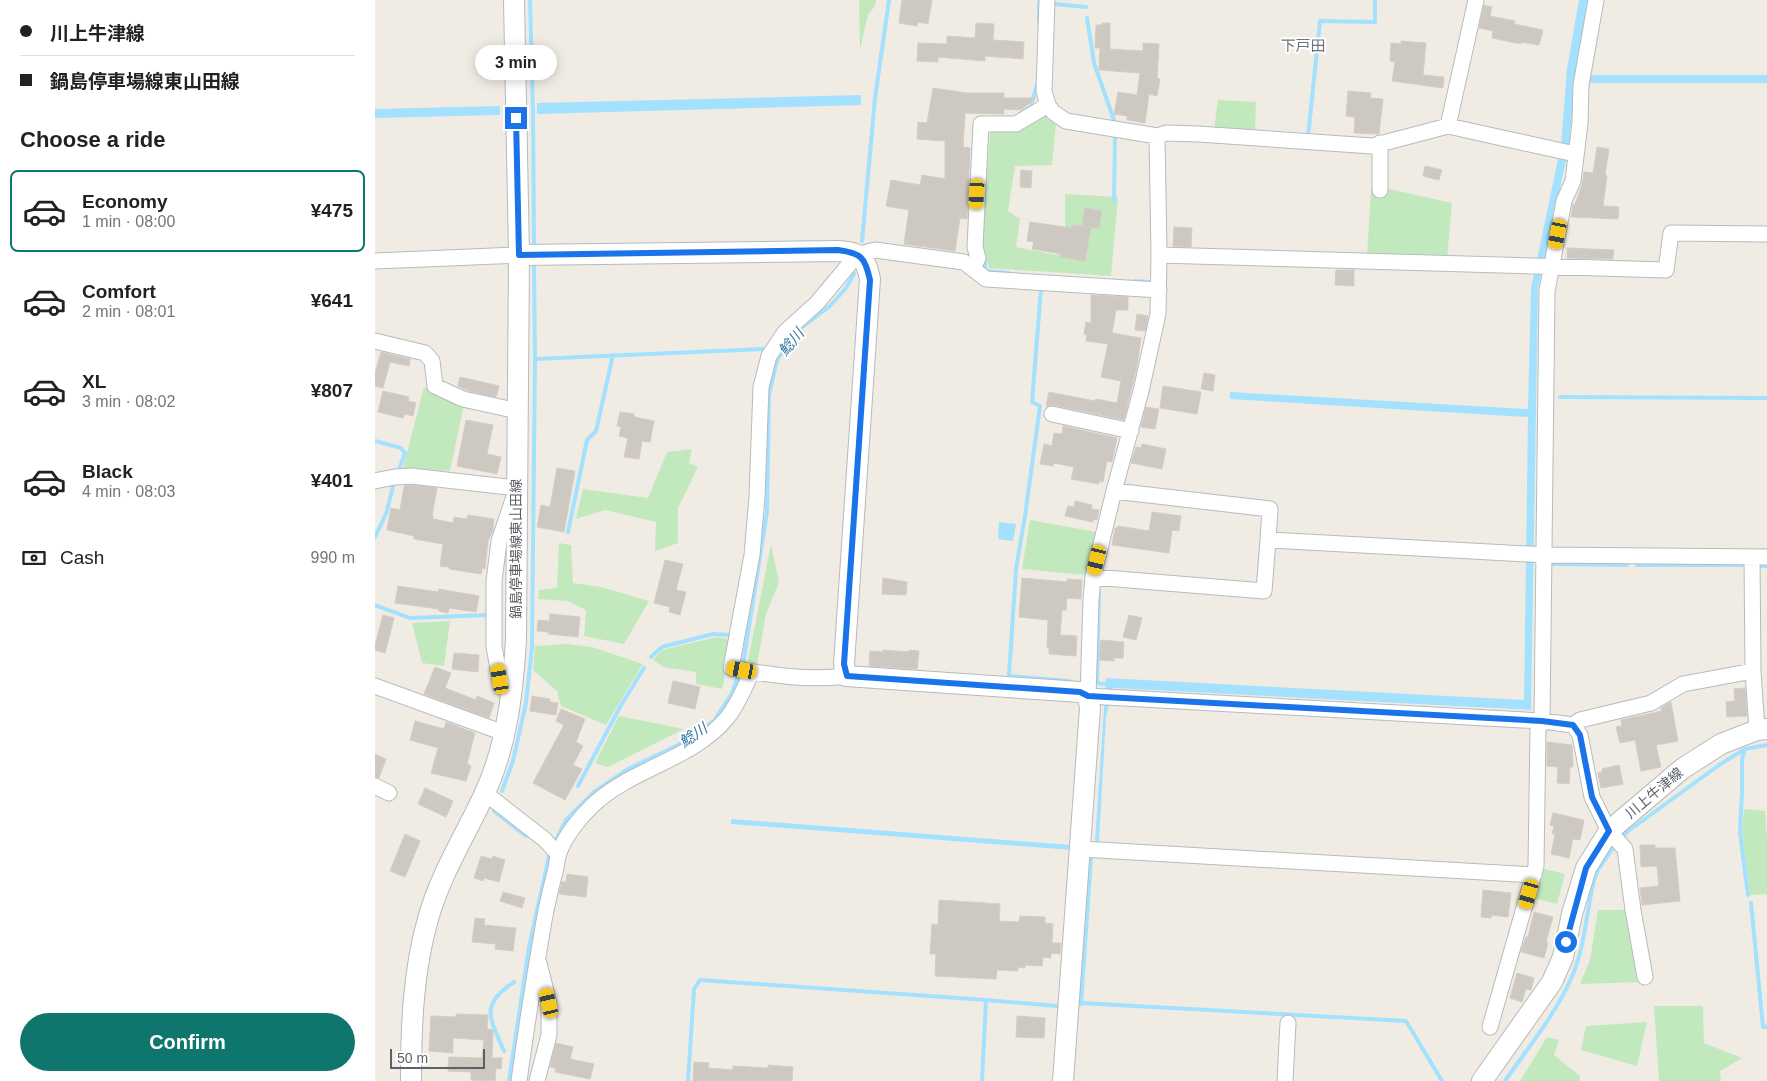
<!DOCTYPE html>
<meta charset="utf-8">
<style>
body{margin:0;font-family:Helvetica,"Noto Sans JP",sans-serif;background:#f2f2f2;color:#222;height:100vh;display:flex;flex-direction:column;font-size:19px;white-space:nowrap}
*{box-sizing:border-box;margin:0}
p{font-size:16px;color:#767676}
.icon{flex:none;width:28px;height:28px;fill:none;stroke:currentColor;stroke-width:2;stroke-linecap:round;stroke-linejoin:round}
.map{position:relative;flex:1;overflow:hidden}
.side{display:flex;flex-direction:column;background:#fff;width:375px}
.side>*{flex:none}
.hud{display:grid;align-content:center;height:110px;padding:0 20px;background:#fff}
.scale{position:absolute;left:15px;bottom:12px;width:95px;box-sizing:border-box;padding-left:5px;border:2px solid #5b6166;border-top:0;font-size:14px;line-height:18px;white-space:nowrap;color:#5b6166;-webkit-text-stroke:4px #fff;paint-order:stroke}
.end{position:absolute;width:22px;height:22px;margin:-11px;border:6px solid #1a73e8;background:#fff;box-shadow:0 0 0 2px #fff}
.from{border-radius:50%}
.bubble{position:absolute;height:35px;border-radius:18px;background:#fff;box-shadow:0 2px 12px #0003;font-size:16px;font-weight:700;line-height:35px;text-align:center}
.car{position:absolute;width:15px;height:30px;margin:-15px -8px;border-radius:6px;box-shadow:0 0 4px 1px #0007;background:linear-gradient(#f5c518 24%,#345 0 40%,#f5c518 0 76%,#345 0 86%,#f5c518 0)}
.hud b{display:flex;align-items:center;gap:18px;height:48px;font-size:19px}
.hud b+b{border-top:1px solid #e0e0e0}
.hud i{width:12px;height:12px;background:#222}
ul{padding:0;list-style:none}
li{display:flex;align-items:center;gap:15px;height:82px;margin:0 10px 8px;padding:0 10px;border:2px solid transparent;border-radius:8px}
li div{flex:1}
li b{display:block;font-size:19px}
li em{font-style:normal;font-weight:700}
li.active{border-color:#0f766e}
li>.icon{width:45px;height:45px;stroke-width:1.5}
h2{padding:0 20px;font-size:22px;line-height:60px}
.pay{display:flex;align-items:center;gap:12px;height:55px;padding:0 20px;font-size:19px}
.pay p{margin-inline-start:auto}
.primary-button{display:flex;gap:10px;margin-top:auto;padding:10px 20px}
.primary-button a{flex:1;height:58px;border-radius:30px;background:#0f766e;color:#fff;font-size:20px;font-weight:700;line-height:58px;text-align:center}
main{display:flex;flex:1;min-height:0}
.map>svg:first-child{display:block}
.green{fill:#c2e9be}
.water{fill:#a4e1ff}
.lines{fill:none;stroke-linecap:round;stroke-linejoin:round}
.stream{stroke:#a4e1ff;stroke-width:4}
.building{fill:#cdc9c2;stroke:#d5cdc1}
.street-casing{stroke:#b6bbbf;stroke-width:17}
.secondary-casing{stroke:#b5babf;stroke-width:22}
.street{stroke:#fff;stroke-width:15}
.secondary{stroke:#fff;stroke-width:20}
.route{stroke:#1a73e8;stroke-width:6}
.labels{text-anchor:middle;dominant-baseline:central;stroke-width:4;stroke-linejoin:round;paint-order:stroke}
.street-label{font-size:14px;fill:#5b6166;stroke:#fff}
.neighbourhood-label{font-size:15px;fill:#6c7378;stroke:#fff}
.water-label{font-size:15px;font-style:italic;fill:#3378a7;stroke:#fff}
</style>
<main>
<section class="side">
<div class="hud">
<b><i class="from"></i>川上牛津線</b>
<b><i></i>鍋島停車場線東山田線</b>
</div>
<h2>Choose a ride</h2>
<ul>
<li class="active"><svg class="icon" aria-label="car" viewBox="0 0 24 24"><path d="M5 17H2v-5l4-1 3-4h7l3 4 3 1v5h-3M9 17h6M6 11h13"/><circle cx="7" cy="17" r="2"/><circle cx="17" cy="17" r="2"/></svg><div><b>Economy</b><p>1 min · 08:00</p></div><em>¥475</em></li>
<li><svg class="icon" aria-label="car" viewBox="0 0 24 24"><path d="M5 17H2v-5l4-1 3-4h7l3 4 3 1v5h-3M9 17h6M6 11h13"/><circle cx="7" cy="17" r="2"/><circle cx="17" cy="17" r="2"/></svg><div><b>Comfort</b><p>2 min · 08:01</p></div><em>¥641</em></li>
<li><svg class="icon" aria-label="car" viewBox="0 0 24 24"><path d="M5 17H2v-5l4-1 3-4h7l3 4 3 1v5h-3M9 17h6M6 11h13"/><circle cx="7" cy="17" r="2"/><circle cx="17" cy="17" r="2"/></svg><div><b>XL</b><p>3 min · 08:02</p></div><em>¥807</em></li>
<li><svg class="icon" aria-label="car" viewBox="0 0 24 24"><path d="M5 17H2v-5l4-1 3-4h7l3 4 3 1v5h-3M9 17h6M6 11h13"/><circle cx="7" cy="17" r="2"/><circle cx="17" cy="17" r="2"/></svg><div><b>Black</b><p>4 min · 08:03</p></div><em>¥401</em></li>
</ul>
<div class="pay"><svg class="icon" aria-label="cash" viewBox="0 0 24 24"><path d="M3 7h18v10H3z"/><circle cx="12" cy="12" r="2"/></svg>Cash<p>990 m</p></div>
<div class="primary-button"><a>Confirm</a></div>
</section>
<div class="map">
<svg width="1392" height="1081" viewBox="0 0 1392 1081">
<rect width="100%" height="100%" fill="#f0ece3"/>
<path class="green" d="M484,0h17l-1,6 -7,9 -8,35z
M843,100l38,2 -1,32 -41,-4z
M672,115l9,11 -4,39 -37,1 -7,45 12,8 -4,28 41,8 8,-22v-39l53,3 -7,79 -122,-8 -7,-26 8,-112 26,-1z
M996,188h14l67,15 -5,56 -80,-3z
M49,387l40,18 -14,66 -47,-3z
M317,449l-3,14 9,4 -20,41v35l-23,8 1,-29 -51,-12 -29,9 7,-30 65,9 19,-46z
M655,520l67,12 -12,43 -63,-6z
M184,543l12,2 2,38 28,4 48,14 -25,43 -40,-8 2,-26 -19,-9 -29,-2 1,-9 18,-2z
M396,544l8,38 -13,32 -9,51 -9,-4z
M75,621l-6,45 -22,-3 -10,-40z
M342,637l16,3 -11,49 -26,-5v-12l-33,-5 -10,-7 9,-10z
M192,644l25,3 51,17 -37,61 -45,-19 -4,-15 -24,-21 2,-24z
M244,716l65,13 -76,38 -13,-4z
M1369,809l21,2 2,28v55l-17,1 -8,-61z
M1166,868l24,6 -8,30 -24,-6z
M1223,910h31l12,72 -61,2 10,-24z
M1279,1006h49l1,37 38,15 -22,13 1,10h-62z
M1272,1022l-10,44 -56,-16 5,-24z
M1172,1037l12,3 -5,15 26,21v5h-60z"/>
<path class="water" d="M1204,0h10v75h178v8h-179l-13,-2 -6,66 -31,142 -7,421 -418,-22 -7,29 -7,125h-4l11,-164 418,22 4,-283 -298,-18v-7l298,17 3,-121 30,-143 6,-76z
M486,95v10l-324,9v-11z
M125,106v9l-125,3v-9z
M624,522l17,2 -3,17 -15,-2z
M356,819l341,26v5l-341,-26z"/>
<g class="lines">
<path class="stream" d="M155,0l3,109 1,137
M679,4l32,3
M712,18l7,45 21,60
M664,22v-20
M648,112l8,-6 6,-22
M933,137l12,-116 55,1v-22
M739,201l1,-66
M487,241l13,-143 14,-98
M610,256v15l23,2
M760,281l15,1
M666,289l-9,113 8,4 -15,110 -9,53 -7,107 60,5
M160,359l228,-10
M1185,397l207,1
M0,441l26,7 4,5 -6,17h3
M193,532l19,-92 9,-9 17,-76
M0,537l11,-23 8,-31
M1178,564l74,1
M1262,565h106
M1385,566h7
M724,592l-2,91 8,1
M0,605l35,13 76,-3
M276,657l11,-10 51,-13 18,1
M366,666l3,-8 23,-146 2,-117 8,-35 20,-29 33,-25 16,-18 8,-14
M1370,749l-3,10v34l-2,40 8,62
M203,786l42,-79 24,-39
M127,791l11,-30 13,-58 6,-56 3,-288 -1,-94
M119,811l32,25
M1245,839l7,-7 92,-67 26,-16 22,-4
M179,844l12,-24 28,-28 34,-23 50,-24 36,-24 18,-28 7,-20
M1376,903l12,124h4
M706,1003l325,18 36,60
M704,1005l2,-2 10,-145
M129,1051c-14,-33 -25,-46 10,-69
M134,1081l20,-134 21,-95
M313,1081l6,-92 6,-9 286,20
M607,1081l4,-81 72,6
M1130,1081c22,-32 49,-65 65,-100 15,-31 16,-68 24,-101l4,-10 17,-25"/>
</g>
<path class="building" d="M527,0h30l-4,24 -10,-2 -1,4 -18,-3z
M1109,5l8,2 -2,9 25,5 -1,3 29,6 -4,15 -18,-3v2l-29,-6 1,-7 -14,-3z
M601,23l18,1 -1,16 31,2 -1,17 -38,-3v5l-47,-4v5l-21,-1 1,-18 29,1v-8l28,2z
M727,23h8v26l33,2v-8l16,1 -2,34 3,1 -3,17 -8,-2 -4,29 -18,-3v-4l-13,-2 4,-22 19,3 3,-22 -41,-3 1,-22h-5l1,-23h6z
M1026,41l25,2 -3,32 21,2 -1,11 -51,-7 3,-19 -5,-1 1,-18 10,1z
M558,88l34,5h37v5h32l-15,12 -17,-1v5l-39,-1 -2,34 7,1 -3,71 -7,-1 -5,33 -51,-7 5,-34 -23,-4 5,-26 29,5 2,-10 23,4v-38l-28,-2 1,-17 9,1z
M973,91l23,2 -1,5 13,1 -4,35 -25,-1 1,-16 -9,-1z
M1222,147l12,2 -4,26 2,1 -4,30 16,1 -1,12 -47,-2 2,-13h2l7,-19 2,-13 9,1z
M1050,166l17,4 -3,10 -16,-4z
M646,170l11,1 -1,17 -11,-1z
M710,208l17,3 -3,17 -17,-2z
M655,222l42,6v-3l19,2 -6,34 -24,-4 1,-3 -30,-5 2,-7 -7,-1z
M799,227l18,1 -1,19 -18,-1z
M1192,248l47,2 -1,9 -46,-1z
M961,270h18v16l-19,-1z
M716,295l37,2v13h-12l-4,23 29,5 -4,28 -13,54 -70,-15 -8,1 3,-14 46,9 1,-2 21,4 4,-22 -20,-4 7,-33 -22,-3 1,-6 -3,-1 2,-12 5,1z
M762,314l11,2 -3,15 -10,-1z
M6,352l29,7 -1,7 -19,-4 -7,26 -8,-2v-13z
M829,373l11,2 -2,16 -12,-2z
M85,377l39,9 -3,11 -27,-6 -11,-5z
M788,386l38,6 -4,22 -37,-6z
M8,391l26,6 -1,4 8,2 -3,13 -8,-2 -2,4 -25,-6z
M771,407l13,2 -4,20 -14,-2z
M245,412l14,2v3l20,4 -4,21 -8,-1 -3,18 -15,-2 4,-19 -9,-2 2,-9 -4,-1z
M91,420l27,5 -6,29 14,3 -4,17 -40,-8z
M688,426l54,12 -5,24 -5,-1 -4,21 -4,-1v3l-28,-5 3,-12 -20,-4 -1,3 -13,-2 4,-20 8,2 2,-13 8,1z
M767,444l24,5 -4,20 -31,-6 5,-16 5,1z
M182,468l18,3 -11,61 -27,-5 4,-22 9,2z
M36,485l26,3 -5,28h1v3l20,4 1,-6 13,2 1,-4 26,4 -1,11 -5,11 -3,28 -3,-1 -1,6 -32,-5v-2l-9,-1 3,-22 -29,-5v-3l-27,-6 4,-22 9,2 4,-24z
M700,501l17,4 -1,4 8,1 -2,10 -4,-1v3l-28,-6 3,-10 6,1z
M777,512l29,4 -2,15 -7,-1 -3,23 -57,-8 3,-17h3v-2l31,5z
M290,560l18,4 -7,26 10,2 -6,23 -11,-3 1,-5 -16,-4z
M508,578l24,4 -1,13 -24,-1z
M647,578l45,4v-3l15,1 -1,19 -14,-1 -1,12h-4l-2,25 17,1 -1,20 -27,-2v-6h-2l1,-28 -29,-3z
M23,586l40,6 1,-3 40,7 -3,16 -27,-4 -1,5 -9,-2v-2l-44,-6z
M175,614l30,3 -2,20 -30,-3v-2l-11,-1 1,-11 11,1z
M8,615l11,3 -9,35 -10,-3v-5z
M754,615l13,3 -6,22 -13,-3z
M726,640l23,2 -1,16h-9v3l-15,-1z
M508,650l26,2v-2l10,1 -2,18 -48,-3 1,-15 12,1z
M79,653l25,2 -1,17 -26,-3z
M60,667l16,6 -6,15 31,12 1,-4 17,7 -5,15 -65,-24z
M298,681l27,6 -5,22 -27,-6z
M1370,688l2,28 -20,1 -1,-15 9,-1 -1,-12z
M157,696l18,3v3l8,1 -2,12 -26,-4z
M1296,702l7,39 -22,4 5,22 -20,4 -6,-31 -15,3 -4,-16 6,-1 -1,-6 41,-9 -1,-3z
M186,709l24,10 -9,23 7,4 -10,19 9,4 -17,31 -32,-17 31,-58 -8,-4z
M40,721l29,8 2,-7 29,11 -8,31 4,2 -5,15 -35,-8 7,-25 -28,-8z
M1172,742l25,3 1,22h-3l-1,17 -12,-1 1,-16 -11,-1z
M0,754l11,5 -7,19 -4,-1z
M1244,765l4,19 -22,4 -3,-15 4,-1v-3z
M50,788l28,13 -7,16 -28,-13z
M1178,813l31,7 -4,20 -7,-1 -4,19 -18,-4 4,-20h-3l2,-8 -4,-1z
M30,834l15,7 -15,36 -15,-6z
M1265,845h15v3h20l5,53 -38,4 -2,-17 19,-2 -2,-20 -16,1z
M106,856l11,3 1,-3 12,4 -6,22 -15,-4 -1,3 -9,-3z
M192,874l21,3 -2,20 -27,-3 3,-12h4z
M1108,890l28,3 -3,24 -16,-2 -1,3 -10,-1z
M128,892l22,6 -3,10 -22,-7z
M564,900l61,4 -1,17 20,1 1,-6 25,1v6l8,1 -1,19h9l-1,11 -9,-1v5l-8,-1 -1,9 -17,-1v3l-7,-1v4l-21,-1 -1,9 -61,-3 1,-22h-6l2,-30 6,1z
M1159,912l19,5 -7,25 2,1 -4,15 -23,-6 5,-15h2z
M100,918l10,1 -1,6 32,3 -3,23 -18,-2 1,-5 -24,-2z
M1142,973l17,5 -3,12 -5,-1 -4,13 -12,-4z
M81,1014l32,1 -1,14 6,1 -1,28h10l-1,11 -5,-1 -1,13 -24,-1v-8l-23,-1 1,-14 33,1 2,-18 -31,-2v15l-24,-2 2,-35 25,1z
M642,1016l28,2 -1,20 -28,-1z
M181,1043l17,4 -3,12 24,5 -4,15 -35,-7 1,-4 -6,-1z
M319,1062l15,1 -1,5 25,2v-4l35,2v-3l25,2 -1,14h-99z"/>
<g class="lines">
<g class="street-casing">
<path id="street" d="M672,0l-3,91 4,14 5,7 13,9 91,15 9,-3 32,1 174,12 76,-20 127,28
M1073,126l28,-126
M782,136l2,119 -1,59 -17,77 -27,100 -21,86 -2,23 -3,96 454,25 31,4 7,10 12,62 17,34 16,18 8,61 12,67
M1005,190v-47
M784,255l507,15 5,-37 96,1
M0,261l144,-6
M598,268l5,-10 -3,-11 6,-123h35l32,-19
M0,341l50,12 7,8 3,25 28,13 55,12
M677,414l79,17
M0,481l20,-4 16,-1 106,12 -18,53 -5,40v66l6,32 11,20
M739,491l156,18 -2,31 277,15 222,2
M1377,557l1,114 4,59
M718,577l171,14 4,-51
M471,676c-37,5 -77,-1 -115,-8l21,-113 5,-58 4,-110 8,-31 16,-24 32,-29 40,-48 18,-5 89,12 22,17 173,11
M0,686l129,47
M1198,725l7,-5 71,-17 32,-19 70,-13
M0,786l14,7
M110,793l59,46 14,15
M706,849l453,26
M1115,1027l46,-161 2,-137 4,-8 5,-430 17,-90 9,-20 7,-58 1,-38 15,-85
M144,1081c7,-51 15,-103 24,-154 3,-20 8,-39 13,-59 1,-5 1,-10 3,-15 6,-17 21,-36 35,-49 39,-36 98,-44 133,-86 11,-13 17,-30 25,-46
M162,1081l12,-46v-32l-10,-40
M910,1081l3,-58"/>
</g>
<g class="secondary-casing">
<path id="secondary" d="M144,255l319,-4c23,2 27,5 32,28l-26,385 2,12 234,16 8,4 2,12 -27,373
M36,1081c0,-54 2,-110 17,-162 12,-44 37,-83 56,-124 23,-49 29,-104 32,-156l3,-384 -5,-255
M1107,1081l70,-99 11,-25 9,-43 14,-46 23,-37 73,-62 39,-25 36,-14 10,-1"/>
</g>
<use href="#street" class="street"/>
<use href="#secondary" class="secondary"/>
</g>
<g class="lines">
<path class="route" d="M141,118l3,137 319,-5c23,3 27,7 32,30l-26,384 3,12 233,16 8,4 454,25 31,4 7,10 12,62 17,34 -23,37 -20,74"/>
</g>
<g class="labels">
<g class="street-label">
<text transform="translate(141 549) rotate(-90)">鍋島停車場線東山田線</text>
<text transform="translate(1279 793) rotate(-40)">川上牛津線</text>
</g>
<g class="neighbourhood-label">
<text x="928" y="45">下戸田</text>
</g>
<g class="water-label">
<text transform="translate(416 342) rotate(-51)">鯰川</text>
<text transform="translate(318 735) rotate(-34)">鯰川</text>
</g>
</g>
</svg>
<div class="scale">50 m</div>
<i class="end from" style="left:1191px;top:942px"></i>
<i class="end" style="left:141px;top:118px"></i>
<div class="bubble" style="left:100px;top:45px;width:82px">3 min</div>
<i class="car" style="left:602px;top:194px;rotate:183deg"></i>
<i class="car" style="left:1183px;top:234px;rotate:191deg"></i>
<i class="car" style="left:722px;top:560px;rotate:193deg"></i>
<i class="car" style="left:367px;top:670px;rotate:280deg"></i>
<i class="car" style="left:125px;top:679px;rotate:350deg"></i>
<i class="car" style="left:1154px;top:894px;rotate:196deg"></i>
<i class="car" style="left:174px;top:1003px;rotate:347deg"></i>
</div>
</main>
